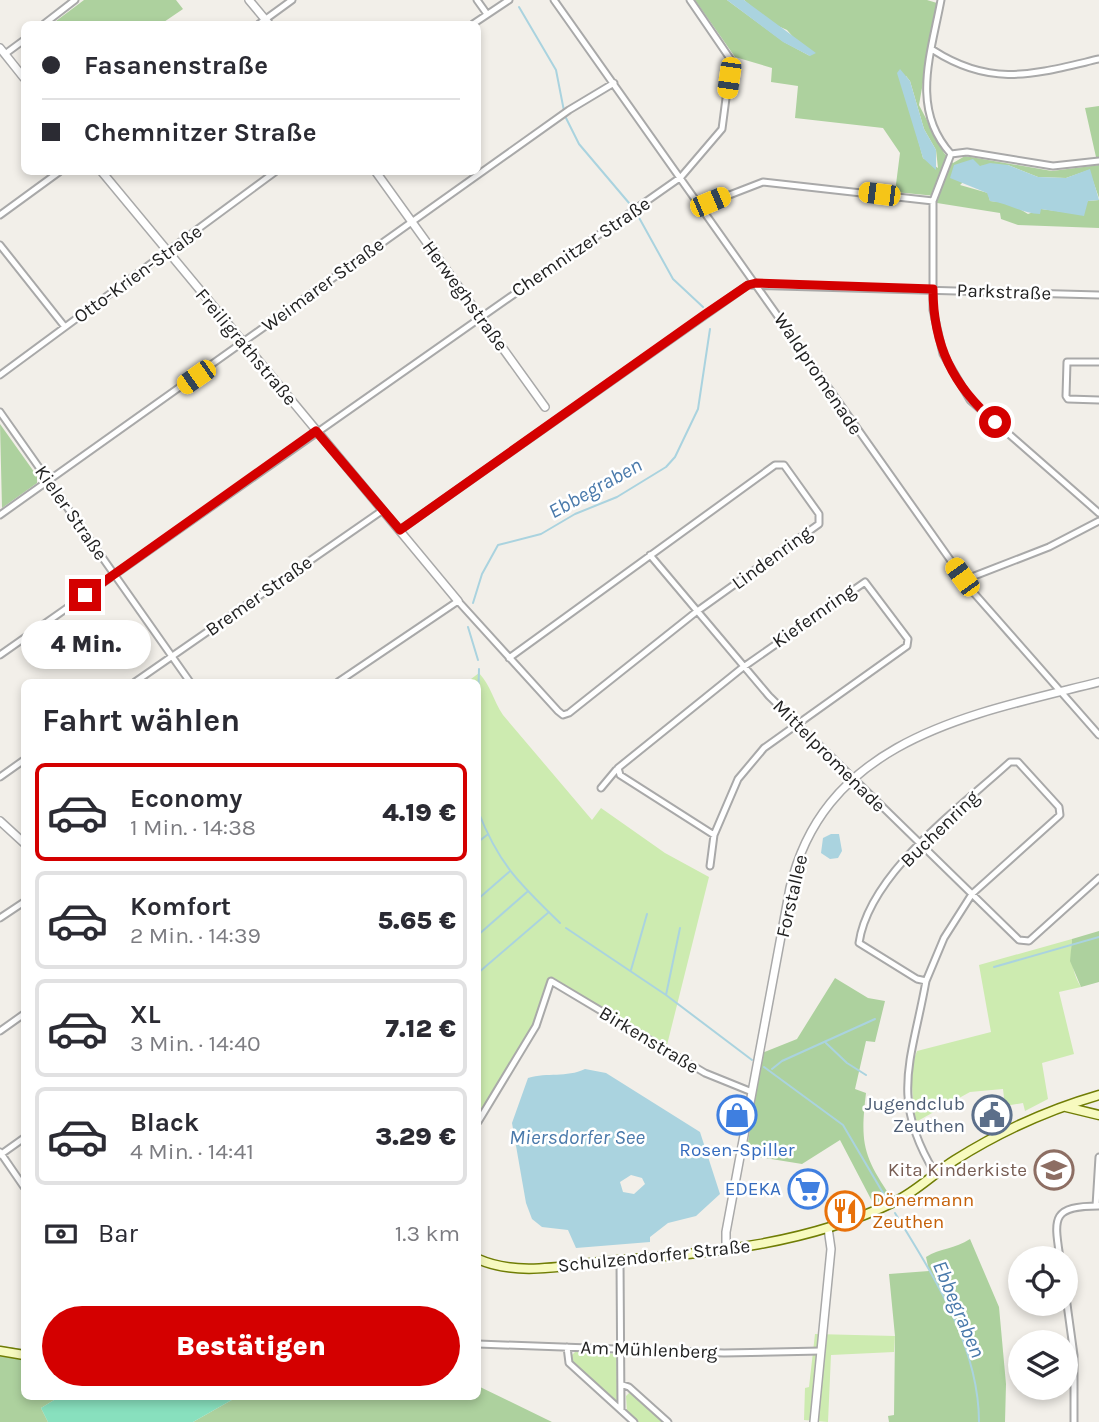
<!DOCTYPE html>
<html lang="de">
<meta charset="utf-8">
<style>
body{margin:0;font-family:Karla,sans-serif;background:#f7f7f7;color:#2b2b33;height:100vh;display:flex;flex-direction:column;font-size:26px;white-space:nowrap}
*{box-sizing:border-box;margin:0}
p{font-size:23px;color:#7c7c81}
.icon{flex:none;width:38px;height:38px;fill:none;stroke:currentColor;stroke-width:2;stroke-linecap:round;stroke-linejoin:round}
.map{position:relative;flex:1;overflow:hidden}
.panel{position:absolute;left:21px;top:679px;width:460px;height:721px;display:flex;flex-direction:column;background:#fff;border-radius:10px;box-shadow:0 4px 10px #0003}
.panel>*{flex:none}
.guide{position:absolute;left:21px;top:21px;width:460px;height:154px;border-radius:10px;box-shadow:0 4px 10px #0003;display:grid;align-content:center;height:154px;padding:0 21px;background:#fff}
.buttons{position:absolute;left:1008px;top:1246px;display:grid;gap:14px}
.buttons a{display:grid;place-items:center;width:70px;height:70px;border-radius:50%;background:#fff;box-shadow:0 4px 10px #0003;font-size:35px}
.end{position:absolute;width:32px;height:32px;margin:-16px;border:9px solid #d40000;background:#fff;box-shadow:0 0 0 4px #fff}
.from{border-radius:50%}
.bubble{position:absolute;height:49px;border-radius:24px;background:#fff;box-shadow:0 4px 10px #0003;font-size:23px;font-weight:800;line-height:49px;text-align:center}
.car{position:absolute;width:21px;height:42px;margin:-21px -10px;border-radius:9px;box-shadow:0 0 5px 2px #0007;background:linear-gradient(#f5c518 24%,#345 0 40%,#f5c518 0 76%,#345 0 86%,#f5c518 0)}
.guide b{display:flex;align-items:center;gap:24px;height:66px;font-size:26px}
.guide b+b{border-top:2px solid #e1e1e2}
.guide i{width:18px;height:18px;background:#2b2b33}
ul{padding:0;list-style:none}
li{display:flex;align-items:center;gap:21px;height:98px;margin:0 14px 10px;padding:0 7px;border:4px solid #e1e1e2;border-radius:10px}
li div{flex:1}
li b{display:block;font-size:26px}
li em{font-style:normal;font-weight:800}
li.active{border-color:#d40000}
li>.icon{width:63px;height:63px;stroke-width:1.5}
h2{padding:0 21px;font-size:32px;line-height:84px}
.pay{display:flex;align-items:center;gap:18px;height:77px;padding:0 21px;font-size:26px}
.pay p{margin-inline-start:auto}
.cta{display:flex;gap:14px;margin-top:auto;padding:14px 21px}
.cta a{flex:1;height:80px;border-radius:42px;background:#d40000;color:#fff;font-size:28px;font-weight:800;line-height:80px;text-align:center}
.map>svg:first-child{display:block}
.grass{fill:#cdebb0}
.forest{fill:#add19e;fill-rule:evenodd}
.pitch{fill:#88e0be}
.water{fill:#aad3df;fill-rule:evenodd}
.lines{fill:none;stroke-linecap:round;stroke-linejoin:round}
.stream{stroke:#aad3df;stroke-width:2}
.minor-casing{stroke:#a9a9a9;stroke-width:9}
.tertiary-casing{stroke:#a9a9a9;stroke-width:10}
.secondary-casing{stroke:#707d05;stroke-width:11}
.minor{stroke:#fff;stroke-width:5}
.tertiary{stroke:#fff;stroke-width:7}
.secondary{stroke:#f7fabf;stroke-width:8}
.route{stroke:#d40000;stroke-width:9}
.labels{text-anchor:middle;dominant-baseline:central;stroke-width:5;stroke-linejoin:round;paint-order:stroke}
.street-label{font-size:19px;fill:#222;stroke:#fff}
.service-label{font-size:19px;fill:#4e5e75;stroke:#fff;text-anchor:end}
.shop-label{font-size:19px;fill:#366cbe;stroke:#fff}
.education-label{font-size:19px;fill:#785e54;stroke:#fff;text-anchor:end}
.food-label{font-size:19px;fill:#c56008;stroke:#fff;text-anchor:start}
.water-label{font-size:21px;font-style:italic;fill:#4a7aab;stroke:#fff}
</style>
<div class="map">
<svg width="1099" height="1422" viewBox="0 0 1099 1422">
<rect width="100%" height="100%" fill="#f2efe9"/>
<path class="grass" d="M479,673c12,13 14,27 24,42l89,105 9,-12 64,45 44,24 -43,172 -116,-71 -15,47 -57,93v-436h-11z
M1072,939c-2,16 0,34 9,48l-22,5 15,62 -32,9 6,36 -23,12 -2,-8 -18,3 -2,-17 -33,3 -56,31 -3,-56 6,-16 74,-19 -12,-67z
M815,1334l80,2 -1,16 -63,3 -3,67 -24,-2 1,-32 4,-1z
M576,1351l43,3 1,45 -6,2 -41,-38 -1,-8z
M631,1391l35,31h-28l-11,-10 -1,-16z"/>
<path class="forest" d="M84,0h92l7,9 -22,15h-109z
M695,0h32l57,42 26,14 -23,-26 -18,-8 -25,-22h183l10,3 -18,102 25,48 9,10 12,-7 87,15 47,-6v33l-10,-28 -23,8 -28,-1 -30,-12 -28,1 -20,19 28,8 2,8 20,2 18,11 13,-5 31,4 16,-12 11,-1v28l-81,-3 -17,-6 -1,-6 -63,-10 -1,-7 -41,-4 5,-39 -17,-25 -88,-10 3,-32 -27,-4 1,-14 -37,-11zM906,76l4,5 14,48 12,21 2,18 -15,-10 -20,-74z
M1099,106v51h-3l-11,-49z
M0,424l37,52v7l-35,25z
M1099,931v51l-18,5 -11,-26 2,-22z
M835,978l33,20 17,3 -10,41 -9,-1 -11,48 11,4c-6,50 -3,63 25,104l-17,8 -34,-65 -38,24 -56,-9 16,-102 35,-14z
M970,1239l29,68 7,77 -1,38h-116l-1,-6 6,-1 1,-79 -6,-62 40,-3 -3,-14c14,-9 29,-8 44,-18z
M0,1346l24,3v47l35,1 -18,11 7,14h-48z
M478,1386l74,36h-359l44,-25 241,-1z"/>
<path class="pitch" d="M59,1397v-1l178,1 -44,25h-145l-7,-14z"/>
<path class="water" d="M727,0h17l72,53 -6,3 -27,-14z
M900,69l10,12 14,48 12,21v20l-13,-12 -26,-85z
M973,159l7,7 10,-3 18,2 30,12 28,1 24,-9 9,31 -11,1 -4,15 -43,-7 -1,5c-17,0 -32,-11 -50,-13l-3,-8 -37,-15 4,-13z
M831,834h8l3,17 -4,7 -8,1 -9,-6 2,-15z
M585,1069l21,4 94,59 20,62 -24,22 -28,7 -18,14v5l-74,6 -8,-18 -26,-3 -10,-8 -6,-16 -14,-80 16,-45c20,-6 38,0 57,-9zM631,1175l11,3 3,6 -11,10 -11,-2 -3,-10z"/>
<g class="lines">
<path class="stream" d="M519,7l37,63 8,41
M565,116l14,28 50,59
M637,214l36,65 30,28
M473,603l9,-29 16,-29 43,-11 34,-20 42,-17 49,-30 9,-10 23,-48 12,-80
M468,627l10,33
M478,702l1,-33
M478,811c21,54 42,73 82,112
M478,842l9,-7
M478,899l31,-27
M566,928l100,67 86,65
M478,935l49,-43
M994,967l105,-30
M631,970l16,-56
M478,973l71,-61
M666,995l14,-67
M826,1043l21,20 19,12
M764,1067l79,58 43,73
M772,1069l10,-8 93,-42
M895,1213c38,62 84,133 84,209"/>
<g class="minor-casing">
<path id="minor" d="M477,0l10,14
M554,0l419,592 126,143
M941,0c-10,54 -31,109 10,154
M44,24l31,-24
M259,24l33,-24
M473,24l36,-24
M933,50c59,38 101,24 166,9
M5,54l19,-14
M951,154l-18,47v109l10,44 27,46 129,113
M951,154l16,-2 86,14 46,-5
M701,206l62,-24 170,19
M0,215l59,-43
M0,245l65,82
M1099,362h-32l-1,34 2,3 31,1
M0,375l275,-203
M0,412l190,270
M0,515l569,-405 45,-27
M400,530l348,-245 351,10
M650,555l119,141 250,244 10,1 70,-63
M964,580l85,-33 50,-26
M865,582l43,57 -1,7 -143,102 -26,31 -24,56 -94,-60 -2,-7 124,-100z
M0,655l681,-478 41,-48 9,-69 -41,-60
M135,682l248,-172
M338,682l120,-81 100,110 5,4 6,-2 127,-101 123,-88v-10l-35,-49h-9l-266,193
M1010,762h8l41,45 1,8 -88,79 -28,44 -18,43 -9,-2 -58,-36c10,-70 102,-136 151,-181z
M0,777l24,-17
M601,788l15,-18
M710,866l4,-31
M0,918l24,-16
M926,981c-14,79 -37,117 9,192
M0,1031l24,-17
M478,1122l58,-96 15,-45 154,92 47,19
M0,1152l24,35
M0,1155l24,-17
M1096,1206l3,-49
M1060,1258c-6,-40 -9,-52 39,-52
M620,1260l1,150
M1066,1297l8,58v67
M478,1344l246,9 97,-2
M567,1347l2,16 65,59
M623,1385l6,2 39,35"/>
</g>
<g class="tertiary-casing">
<path id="tertiary" d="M249,0l20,24
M0,48l24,30
M102,172l356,429
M376,172l169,235
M0,821l24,22
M726,1250v-18l64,-344c35,-150 183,-174 309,-206
M814,1422l17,-173 -3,-21"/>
</g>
<g class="secondary-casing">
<path id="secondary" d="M1066,1107l33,8
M478,1259c40,18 88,6 131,2 97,-8 195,-15 285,-59 22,-10 40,-29 61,-42 46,-29 92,-50 144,-65
M0,1351l24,4"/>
</g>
<use href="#minor" class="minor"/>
<use href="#tertiary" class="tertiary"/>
<use href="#secondary" class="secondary"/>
</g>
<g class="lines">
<path class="route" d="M85,595l231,-164 84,99 304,-215 44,-30 8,-2 177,6c0,56 20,97 62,133"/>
</g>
<defs>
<g id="shop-ring" transform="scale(2.0125)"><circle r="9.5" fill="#fff" stroke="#3f7fe0" stroke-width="1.5"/><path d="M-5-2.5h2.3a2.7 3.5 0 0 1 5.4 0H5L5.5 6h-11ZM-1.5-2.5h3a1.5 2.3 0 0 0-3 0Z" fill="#3f7fe0"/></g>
<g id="civic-ring" transform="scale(2.0125)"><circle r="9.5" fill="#fff" stroke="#5c6f8a" stroke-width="1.5"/><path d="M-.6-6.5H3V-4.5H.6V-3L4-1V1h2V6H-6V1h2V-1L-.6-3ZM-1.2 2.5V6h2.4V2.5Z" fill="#5c6f8a"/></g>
<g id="school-ring" transform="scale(2.0125)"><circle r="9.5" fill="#fff" stroke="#8d6e63" stroke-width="1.5"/><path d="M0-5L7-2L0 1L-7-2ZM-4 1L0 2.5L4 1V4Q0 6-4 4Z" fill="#8d6e63"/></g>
<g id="supermarket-ring" transform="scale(2.0125)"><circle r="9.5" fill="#fff" stroke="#3f7fe0" stroke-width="1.5"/><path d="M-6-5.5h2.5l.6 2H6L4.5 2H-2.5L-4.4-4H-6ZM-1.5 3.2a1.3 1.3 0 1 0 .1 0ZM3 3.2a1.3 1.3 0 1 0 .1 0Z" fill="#3f7fe0"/></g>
<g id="restaurant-ring" transform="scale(2.0125)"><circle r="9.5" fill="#fff" stroke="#e8710a" stroke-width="1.5"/><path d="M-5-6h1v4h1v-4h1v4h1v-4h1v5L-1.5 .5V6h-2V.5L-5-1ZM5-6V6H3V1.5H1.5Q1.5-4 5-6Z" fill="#e8710a"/></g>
</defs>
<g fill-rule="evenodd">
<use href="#shop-ring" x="737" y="1115"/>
<use href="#civic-ring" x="992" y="1115"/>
<use href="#school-ring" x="1054" y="1170"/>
<use href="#supermarket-ring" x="808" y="1189"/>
<use href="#restaurant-ring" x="845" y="1211"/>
</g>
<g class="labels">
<g class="street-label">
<text transform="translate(581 247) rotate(-34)">Chemnitzer Straße</text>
<text transform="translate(138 274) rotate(-36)">Otto-Krien-Straße</text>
<text transform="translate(323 285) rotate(-36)">Weimarer Straße</text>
<text transform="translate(1004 292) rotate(2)">Parkstraße</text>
<text transform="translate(465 296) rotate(54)">Herweghstraße</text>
<text transform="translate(246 347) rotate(50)">Freiligrathstraße</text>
<text transform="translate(818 374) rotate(56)">Waldpromenade</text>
<text transform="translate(71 513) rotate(55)">Kieler Straße</text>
<text transform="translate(772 558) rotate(-36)">Lindenring</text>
<text transform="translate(259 596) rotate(-35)">Bremer Straße</text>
<text transform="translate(814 616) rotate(-35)">Kiefernring</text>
<text transform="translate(829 756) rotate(45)">Mittelpromenade</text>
<text transform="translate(940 829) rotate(-44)">Buchenring</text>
<text transform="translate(792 896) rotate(-77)">Forstallee</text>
<text transform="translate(649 1040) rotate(31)">Birkenstraße</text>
<text transform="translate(654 1256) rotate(-6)">Schulzendorfer Straße</text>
<text transform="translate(649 1350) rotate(2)">Am Mühlenberg</text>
</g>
<g class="service-label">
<text x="965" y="1104">Jugendclub<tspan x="965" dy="22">Zeuthen</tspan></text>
</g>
<g class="shop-label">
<text x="737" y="1150">Rosen-Spiller</text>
<text x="781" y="1189" text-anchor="end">EDEKA</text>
</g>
<g class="education-label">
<text x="1027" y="1170">Kita Kinderkiste</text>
</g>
<g class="food-label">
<text x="872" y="1200">Dönermann<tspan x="872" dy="22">Zeuthen</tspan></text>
</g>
<g class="water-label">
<text transform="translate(595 488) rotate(-29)">Ebbegraben</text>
<text x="577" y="1137">Miersdorfer See</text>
<text transform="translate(959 1309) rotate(67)">Ebbegraben</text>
</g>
</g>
</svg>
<div class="buttons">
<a><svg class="icon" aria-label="locate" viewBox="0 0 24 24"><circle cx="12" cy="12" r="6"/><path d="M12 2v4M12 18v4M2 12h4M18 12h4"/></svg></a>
<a><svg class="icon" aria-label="layers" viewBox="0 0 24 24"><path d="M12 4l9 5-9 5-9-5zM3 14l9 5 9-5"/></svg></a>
</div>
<i class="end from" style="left:995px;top:422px"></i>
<i class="end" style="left:85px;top:595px"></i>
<div class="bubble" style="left:21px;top:620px;width:130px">4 Min.</div>
<i class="car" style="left:729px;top:78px;rotate:188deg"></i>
<i class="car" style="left:879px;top:194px;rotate:277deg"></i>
<i class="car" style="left:710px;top:202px;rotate:67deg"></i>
<i class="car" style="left:196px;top:377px;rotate:235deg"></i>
<i class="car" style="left:962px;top:577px;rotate:324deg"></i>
<div class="guide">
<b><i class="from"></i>Fasanenstraße</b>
<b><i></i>Chemnitzer Straße</b>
</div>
<section class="panel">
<h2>Fahrt wählen</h2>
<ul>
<li class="active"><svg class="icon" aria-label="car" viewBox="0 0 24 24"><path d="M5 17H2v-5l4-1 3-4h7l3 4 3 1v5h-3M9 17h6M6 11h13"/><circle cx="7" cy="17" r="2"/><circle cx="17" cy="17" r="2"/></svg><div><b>Economy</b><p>1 Min. · 14:38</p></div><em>4.19 €</em></li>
<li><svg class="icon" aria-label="car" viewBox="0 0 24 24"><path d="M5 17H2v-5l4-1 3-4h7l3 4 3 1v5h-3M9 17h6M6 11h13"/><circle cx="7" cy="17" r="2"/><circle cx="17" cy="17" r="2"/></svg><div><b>Komfort</b><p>2 Min. · 14:39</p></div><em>5.65 €</em></li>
<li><svg class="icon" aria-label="car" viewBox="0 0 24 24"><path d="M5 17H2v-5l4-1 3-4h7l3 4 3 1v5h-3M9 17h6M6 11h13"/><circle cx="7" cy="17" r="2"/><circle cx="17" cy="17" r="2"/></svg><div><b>XL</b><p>3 Min. · 14:40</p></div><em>7.12 €</em></li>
<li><svg class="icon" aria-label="car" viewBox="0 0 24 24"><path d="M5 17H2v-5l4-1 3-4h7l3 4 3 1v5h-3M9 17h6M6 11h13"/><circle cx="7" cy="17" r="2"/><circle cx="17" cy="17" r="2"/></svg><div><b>Black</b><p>4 Min. · 14:41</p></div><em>3.29 €</em></li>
</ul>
<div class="pay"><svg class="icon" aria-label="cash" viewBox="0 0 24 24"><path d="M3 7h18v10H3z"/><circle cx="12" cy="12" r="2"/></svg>Bar<p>1.3 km</p></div>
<div class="cta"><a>Bestätigen</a></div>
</section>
</div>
